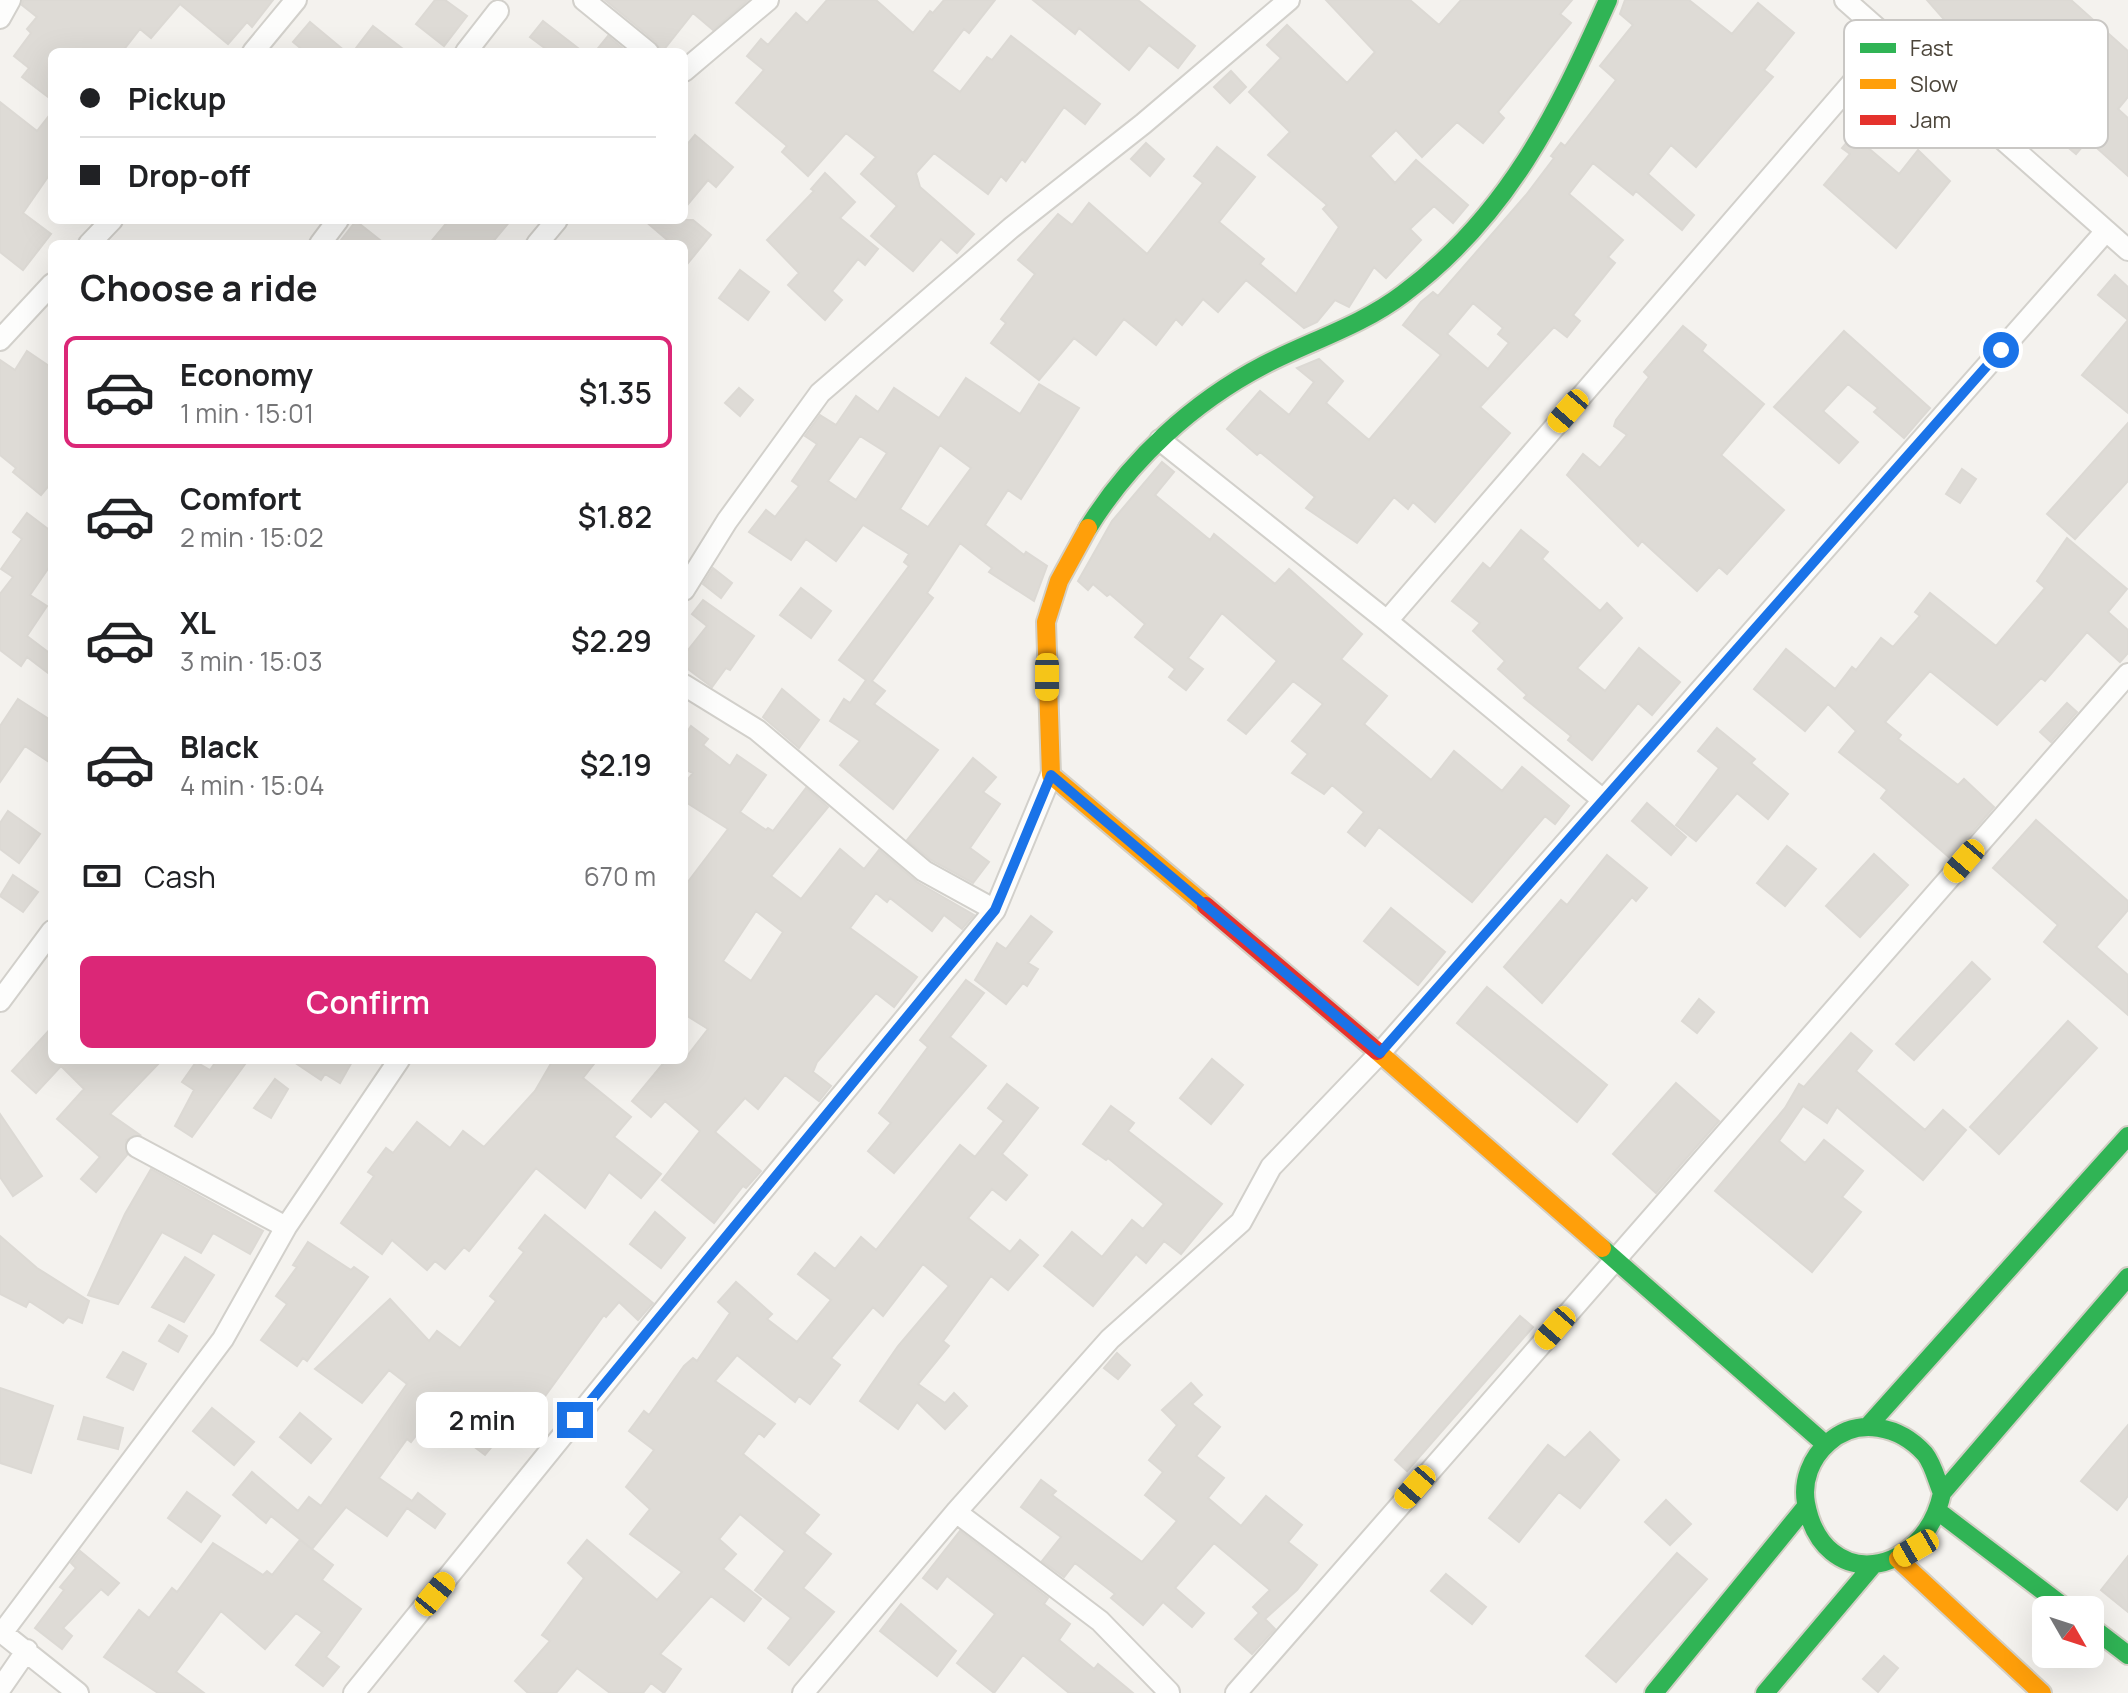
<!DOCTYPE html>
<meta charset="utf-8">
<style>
body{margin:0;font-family:Manrope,sans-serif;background:#f2f2f2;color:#202124;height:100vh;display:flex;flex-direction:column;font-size:30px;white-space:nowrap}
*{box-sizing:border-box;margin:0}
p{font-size:26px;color:#757577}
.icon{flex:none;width:44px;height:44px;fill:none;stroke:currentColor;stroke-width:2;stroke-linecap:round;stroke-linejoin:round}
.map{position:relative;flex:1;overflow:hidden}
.panel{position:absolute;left:48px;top:240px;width:640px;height:824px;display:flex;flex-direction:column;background:#fff;border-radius:12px;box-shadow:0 8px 32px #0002}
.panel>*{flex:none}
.guide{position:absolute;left:48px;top:48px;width:640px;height:176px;border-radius:12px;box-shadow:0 8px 32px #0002;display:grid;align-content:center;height:176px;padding:0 32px;background:#fff}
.needle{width:52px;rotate:129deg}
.fabs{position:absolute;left:2032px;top:1596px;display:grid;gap:16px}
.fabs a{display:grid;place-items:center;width:72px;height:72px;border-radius:12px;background:#fff;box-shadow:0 8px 32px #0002;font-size:40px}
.end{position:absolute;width:36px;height:36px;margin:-18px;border:10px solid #1a73e8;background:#fff;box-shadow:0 0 0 4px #fff}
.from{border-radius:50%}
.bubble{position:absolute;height:56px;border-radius:12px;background:#fff;box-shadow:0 8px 32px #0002;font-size:26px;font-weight:600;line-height:56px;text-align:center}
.car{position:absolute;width:24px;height:48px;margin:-24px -12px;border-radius:10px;box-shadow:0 0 6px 2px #0007;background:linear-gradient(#f5c518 24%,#345 0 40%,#f5c518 0 76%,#345 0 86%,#f5c518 0)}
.guide b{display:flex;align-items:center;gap:28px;height:76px;font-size:30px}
.guide b+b{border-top:2px solid #e0e0e0}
.guide i{width:20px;height:20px;background:#202124}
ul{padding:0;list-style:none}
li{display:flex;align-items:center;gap:24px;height:112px;margin:0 16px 12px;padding:0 16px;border:4px solid transparent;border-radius:12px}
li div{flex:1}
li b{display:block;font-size:30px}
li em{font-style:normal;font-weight:600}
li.active{border-color:#db2777}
li>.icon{width:72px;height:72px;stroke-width:1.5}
h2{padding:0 32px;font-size:36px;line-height:96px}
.pay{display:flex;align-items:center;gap:20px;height:88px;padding:0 32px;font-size:30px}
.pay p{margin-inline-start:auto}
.primary-button{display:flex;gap:16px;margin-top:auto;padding:16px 32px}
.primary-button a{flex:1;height:92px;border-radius:12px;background:#db2777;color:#fff;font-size:32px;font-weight:600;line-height:92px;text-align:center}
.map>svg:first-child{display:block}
.building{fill:#dedbd6;stroke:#dcd9d4;stroke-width:2;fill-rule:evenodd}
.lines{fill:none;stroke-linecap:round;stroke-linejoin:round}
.street-casing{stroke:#d2d0cb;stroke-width:24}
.fast-casing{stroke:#d3cfc5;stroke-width:22}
.slow-casing{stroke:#d3cfc5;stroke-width:22}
.jam-casing{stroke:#d3cfc5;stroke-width:22}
.street{stroke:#fdfdfc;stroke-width:20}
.fast{stroke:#30b455;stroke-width:18}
.slow{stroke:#ff9f0a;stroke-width:18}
.jam{stroke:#e5322d;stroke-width:18}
.route{stroke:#1a73e8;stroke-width:10}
.key{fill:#fff;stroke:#c9c7c4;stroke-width:2}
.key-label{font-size:22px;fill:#4b4439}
</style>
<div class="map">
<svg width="2128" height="1693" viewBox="0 0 2128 1693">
<rect width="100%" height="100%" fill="#f4f2ee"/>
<path class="building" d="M23,0h250l-21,27 -5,-5 -19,22 -48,-40 -29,34 -11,-9 -18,23h-70v48l-30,-23 7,-9 -15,-12 17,-23 -4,-4 10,-12 -15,-12z
M435,0h10l22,16 -23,30 -28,-22z
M605,0h143l-35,30 -20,-17 -31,39 -6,-10z
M827,0h49l37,33 17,-22 3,2 11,-13h51l-26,33 -5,-4 -32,42 28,21 27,-35 5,3 19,-24 89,68 -15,20 -21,-17 -39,55 -3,-3 -16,22 -5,-5 -13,18 -54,-41 -18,20 4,14 54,47 -17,19 -16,-14 -28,32 -42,-35 26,-30 -36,-32 15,-17 -30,-24 -38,43 -26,-24 5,-6 -51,-43 28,-33 -17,-14 14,-17 7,6 28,-32 11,10z
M1033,0h105l57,46 -17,22 -29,-23 -20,25 -50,-42 -4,6z
M1326,0h84l29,25 22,-25h111l-12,14 11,9 -73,89 6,6 -21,25 -26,-21 -35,35 -26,-27 -26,26 25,27 21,-23 52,45 -15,18 -19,-17 -24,23 11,11 -35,38 -12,-11 -25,40 -14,-7 -18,22 -13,6 -58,-48 -28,32 -15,-13 -21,26 -6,-6 -20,26 -32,-26 -28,36 -22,-17 -35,42 -48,-37 15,-20 -5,-4 34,-45 -17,-14 40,-46 14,11 17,-22 58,51 56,-71 -9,-7 23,-29 38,30 -36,45 45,37 -4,5 36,30 43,-67 -16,-18 4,-4 -59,-50 22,-23 -41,-40 32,-34 -14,-13 20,-20 60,58 28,-31z
M1625,0h64l43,34 26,-31 36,30 -30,37 9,7 -77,90 -25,-22 -23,29 46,41 -12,15 -46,-39 -3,4 -40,-32 -24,31 54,46 -15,17 7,6 -42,52 7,6 -13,16 -13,-10 -74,80 30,26 -75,89 -22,-20 -5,7 -14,-12 -37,46 -51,-35 9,-11 -55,-45 -3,3 -30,-26 33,-38 29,24 25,-33 -17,-14 22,-9 24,22 -17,22 43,37 72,-85 -38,-30 18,-23 12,-10 5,4 88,-101 28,-37 -3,-2 10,-13 4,3 51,-66 -16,-14 33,-41 -13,-11zM1473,303l30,25 -5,6 11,9 -21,26 -41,-35z
M1927,0h144l57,51v46l-10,12 10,9v58l-40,-36 -12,14 -24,-20 17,-19 -45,-37 -47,-51 -14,14z
M543,21l40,31h-33l-20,-15z
M310,22l36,30h-41l-12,-10z
M373,26l34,26h-54z
M608,36l19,16h-32z
M1231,71l15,16 -16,16 -16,-16z
M0,102l37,29 15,-19v59l-29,42 28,21 -28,36 -23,-18z
M695,135l38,32 -17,20 -8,-7 -24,29v-61z
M1853,135l46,39 19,-24 32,31 -54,67 -72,-63 26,-31 -8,-6z
M1146,143l18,16 -14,17 -19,-17z
M825,173l30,29 -15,16 38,31 -13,16 -7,-6 -26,32 10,9 -17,20 -37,-35 11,-12 -32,-33 47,-49 -3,-2z
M449,220h62l-20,24h-62z
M644,220h49l18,15 -27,33v-24h-12z
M356,221l29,23h-47z
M740,270l29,22 -21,28 -29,-22z
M2115,275l13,12v126l-46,-38 46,-55 -30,-25z
M1683,326l23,19 -4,6 62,53 -43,51 63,55 -57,64 -8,-7 -22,24 -55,-50 -4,5 -71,-71 16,-21 17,14 27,-33 -13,-9 2,-6 33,-43 -5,-5z
M1844,331l86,77 -26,30 -30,-26 4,-4 -30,-24 -25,27 35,31 -19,21 -65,-56z
M27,351l25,17v114l-11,13 -28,-23 3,-4 -16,-13v-95l15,10z
M966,378l54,36 19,-30 40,24 -58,91 -13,-9 -23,35 39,30 2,-3 21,14 -13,35 -45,-29 3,-4 -32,-25 -33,50 6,5 -61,83 13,10 -11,13 64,46 -45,59 -53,-44 20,-24 -30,-20 14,-22 6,4 16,-23 -27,-20 70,-94 -5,-4 5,-8 -46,-29 -27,36 -30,-22 -15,21 -42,-28 17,-22 9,7 24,-31 -7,-5 25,-37 -12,-8 15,-21 16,10 20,-29 22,16 16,-24 45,30zM860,436l27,17 -31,47 -28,-19zM940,445l31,23 -43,59 -28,-18z
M739,388l14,12 -13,16 -15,-13z
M2128,423v58l-53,58 -28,-25z
M1162,462l12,10 -19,23 55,45 4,-6 61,50 14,-15 73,65 -21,25 46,37 -23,28 67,56 23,-29 48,40 20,-24 47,39 -14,18 -10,-8 -73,86 -93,-75 -14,19 -17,-14 16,-20 -32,-27 -8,9 -32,-21 16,-19 -16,-13 31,-37 -30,-23 -47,53 -18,-14 49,-59 -55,-48 -34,45 15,11 -17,21 -17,-13 6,-8 -40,-32 10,-13 -35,-30 -3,2 -14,-12 -5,6 -10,-9 34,-60z
M1962,469l14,10 -16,24 -14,-9z
M27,513l25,19v31l-22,32 17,11 -20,30 25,19v21l-25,-19 -6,9 -21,-16v-56l13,-17 -12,-8 21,-30 -9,-7z
M1521,530l27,22 -6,7 58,52 7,-8 15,15 -45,50 28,23 34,-43 41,34 -28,33 -14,-12 -46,57 -24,-20 3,-4 -47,-38 3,-3 -29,-26 7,-8 -32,-30 7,-8 -28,-22 31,-38 7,6z
M2067,538l60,51 -19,23 20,18v23l-8,9 -33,-30 -42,49 -4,-3 -44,47 -67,-54 -45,51 16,13 -3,4 60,46 6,-6 30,28 -44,51 -69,-60 6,-8 -48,-38 17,-21 -28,-27 -23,27 -51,-42 32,-40 49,40 17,-22 4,3 25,-32 12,9 27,-31 -5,-4 15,-19 66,53 49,-58 -8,-7z
M713,568l19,15 -11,15 -18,-14z
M801,588l30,23 -20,27 -31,-23z
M703,600l51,36 -24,34 -4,-2 -14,19 -28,-21v-11l23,-29 -15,-12z
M782,689l37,31 -20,28 -36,-31z
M18,699l34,22v43l-27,-18 -25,36v-56z
M2067,703l10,9 -26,30 -11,-10z
M691,726l17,13 -5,6 27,21 7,-11 29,20 -26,37 26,18 2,-2 5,3 33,-43 22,19 -57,69 30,23 39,-50 24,20 15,-19 38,32 57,33 -12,14 -18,-14 -12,16 -42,-33 -3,4 -11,-9 -26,35 67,49 -23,30 -18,-14 -59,69 -4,10 18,14 -12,15 -34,-26 -27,34 -13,-11 -30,34 46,39 -15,17 -3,-2 -29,37 -52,-43 38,-49 -35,-30 -14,16 -19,-16 34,-41h18l24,-31 -24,-15v-127l44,-58 -44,-28v-17l9,-11 -9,-4v-39l3,2zM756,911l27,21 -32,49 -28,-20z
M1717,728l38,31 -4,4 37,31 -20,25 -31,-26 -41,48 -20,-16 43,-57 -21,-17z
M973,758l23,19 -13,15 17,12 -30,44 19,14 -16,21 -42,-23 -24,-20z
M1647,803l39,34 -15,18 -39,-34z
M8,811l32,23 -21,29 -19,-14v-26z
M2036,820l92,81v9l-32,37 32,28v40l-84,-73 14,-17 -65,-57z
M1787,846l29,23 -31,37 -28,-23z
M1874,854l34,31 -48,52 -34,-31z
M1607,855l40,33 -11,13 -4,-4 -90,106 -38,-36 57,-67 6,5z
M13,875l25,17 -15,20 -23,-16z
M1391,908l54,44 -27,33 -54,-44z
M1031,916l21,16 -24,31 10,6 -11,17 -4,-3 -17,21 -31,-24 22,-37 9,6z
M1972,962l18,17 -76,81 -18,-16z
M966,980l18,13 -34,44 36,29 -92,107 -26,-22 23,-28 -12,-10 49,-66 -8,-7z
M1487,987l120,98 -30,37 -120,-99z
M1699,999l15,13 -17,21 -15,-12z
M2068,1021l29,27 -98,106 -29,-27z
M52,1027v33h110l-52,54 30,21 -14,5 1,15 -31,37 -15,-13 19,-22 -43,-38 27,-30 -23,-23 -25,27 -24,-22z
M1851,1033l21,18 -16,20 69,59 18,-20 23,20 -43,50 -86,-73 -10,16 -24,-17 -24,35 26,22 19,-23 39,31 -21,26 19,15 -49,60 -97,-81 70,-83 14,-24 5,3z
M1212,1059l31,26 -32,39 -31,-26z
M217,1060h31l-56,77 -17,-11 19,-36 -12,-8 14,-20 14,8z
M291,1060h62l-13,23 -15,-9 -4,6z
M553,1060h44l-14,18 48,39 -17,20 47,37 -20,24 -32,-26 -24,36 -49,-40 -67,83 -5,-4 -19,22 -10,-8 -8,9 -35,-30 -10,14 -41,-31 33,-47 -6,-4 18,-24 7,5 24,-31 33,26 13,-17 21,16 51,-56z
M275,1079l13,10 -17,29 -17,-10z
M1676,1083l43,38 -63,72 -43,-39z
M1007,1084l31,24 -36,46 25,21 -21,25 -14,-11 -24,29 42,34 10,-12 18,15 -30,35 -17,-14 -48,65 6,5 -31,38 27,19 9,-10 13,13 -22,23 -28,-27 -19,27 -38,-28 38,-55 51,-60 -26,-22 -40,52 -10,-9 -42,51 9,7 -30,39 -11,-8 -4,6 -58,-47 -22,26 60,43 -11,13 -5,-4 -16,21 76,61 -15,18 27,21 -28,34 31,24 -45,53 -21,-17 23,-30 -36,-28 30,-39 -45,-37 -21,25 17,15 -13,15 38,30 -17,22 -33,-25 -51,58 21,15 -17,24 -13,-10 -8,10h-33l-33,-25 -21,25h-28l-13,-12 35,-40 -8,-6 42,-57 -16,-15 19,-23 70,60 25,-28 -52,-38 20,-25 -24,-22 28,-37 -25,-19 15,-20 5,4 35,-49 9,-8 4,3 33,-48 -12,-11 18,-20 36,32 -5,5 30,23 34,-42 -33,-26 17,-21 20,16 26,-32 15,13 84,-105 15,12 29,-36 -16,-13z
M1111,1106l23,17 -6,8 94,73 -41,50 -17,-13 -18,22 -10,-9 -43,52 -49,-40 28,-34 30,25 30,-37 11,9 21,-25 -56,-46 -2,2 -23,-16z
M0,1114l42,62 -29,20 -13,-19z
M151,1169l112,62 -13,23 -37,-21 -12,20 -39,-21 -44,72 -30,-9 37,-81z
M655,1212l30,26 -24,30 -31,-24z
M545,1215l108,88 -15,17 -19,-18 -13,15 -2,-2 -64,88 -7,-6 -48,58 -53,-40 -21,27 -4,-3 -28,39 33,23 6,-8 27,21 -10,14 -28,-20 -20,28 -41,-29 -34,42 -41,-33 -5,7 -33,-28 19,-23 46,39 11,-14 12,9 86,-122 -18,-14 -27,33 -47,-34 75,-70 39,42 8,-10 23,17 36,-47 -6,-5 34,-44 -5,-4z
M0,1236l37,32 52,33 -7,22 -14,-6 -5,6 -34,-22 -3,6 -26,-13z
M308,1242l43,28 3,-3 14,10 -61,84 -4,-3 -6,8 -36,-26 26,-36 -11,-8 21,-29 -4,-2z
M185,1257l29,18 -30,47 -32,-15z
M1520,1316l13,11 -126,144 -12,-11z
M169,1325l18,11 -9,16 -19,-11z
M123,1352l23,12 -13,26 -26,-13z
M1117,1353l13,12 -12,14 -14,-11z
M1191,1383l11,12 -10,9 28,23 -24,29 28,22 -16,20 33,28 25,-30 36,29 -14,17 29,23 -20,25 -32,29 10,10 -23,25 -17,-15 24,-26 -6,-6 17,-17 -56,-47 -39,45 29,25 -12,14 -29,-25 -20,23 -32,-27 4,-4 -40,-31 -11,14 -22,-16 19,-24 -40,-30 20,-27 15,11 -4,4 90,67 35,-41 -32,-26 18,-23 -14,-12 28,-35 -15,-15z
M0,1388l53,18 -22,67 -31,-10z
M212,1408l42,34 -20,23 -41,-34z
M300,1413l31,26 -20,24 -31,-26z
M84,1417l39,11 -5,21 -40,-10z
M2128,1425v71l-11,14 -36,-29z
M1590,1432l29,28 -39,48 -21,-16 -40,50 -30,-24 59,-73 17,13z
M187,1492l33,24 -19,26 -33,-24z
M1666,1500l25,24 -21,21 -25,-23z
M960,1531l88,67 -4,6 26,20 -11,16 35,29 4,-5 35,29h-64l-46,-38 -29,38 -37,-30 38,-49 -48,-38 -10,13 -14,-11z
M300,1540l33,25 -11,15 39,29 -35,48 13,10 -16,19 -27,-21 26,-33 -26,-19 -31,36 -44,-38 -45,61 28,21h-46l-54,-36 35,-47 10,8 23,-30 5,4 36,-49 50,32 4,-4 5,4z
M80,1551l39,32 -11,12 -7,-6 -38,39 9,8 -10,13 -27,-21 29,-38 -4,-3 16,-19 -5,-5z
M1677,1553l30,26 -91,103 -30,-26z
M2128,1556v56l-27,-22z
M1446,1574l40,33 -14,17 -41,-33z
M901,1604l55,47 -19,25 -57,-45z
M1884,1656l14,12 -20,24 -15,-13z"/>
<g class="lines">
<g class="street-casing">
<path id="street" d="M584,0l64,52
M1845,0l283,250
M0,18l10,-18
M253,52l43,-52
M466,52l32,-41
M684,71l84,-71
M89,244l23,-24
M320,244l18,-24
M537,244l20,-24
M0,340l52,-56
M1160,440l227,181 216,179
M684,590l43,-69 93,-128 191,-165 132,-104 146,-124
M1387,621l503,-582
M684,685l73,45 167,141 71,39
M0,1001l52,-70
M137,1147l149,80
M956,1512l144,109 69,71
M0,1631l78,62
M2,1633l221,-294 63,-112 113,-167
M0,1689l27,-39
M354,1693l341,-421 300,-362 56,-135
M803,1693l153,-181 154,-173 131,-117 30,-55 109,-114 726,-822
M1236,1693l892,-1019"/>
</g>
<g class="fast-casing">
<path id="fast" d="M1088,528c42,-68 105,-126 176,-163 46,-24 97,-39 139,-71 104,-77 154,-180 205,-294
M1602,1248l223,196
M1868,1426l260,-290
M1942,1493c-5,-12 -9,-29 -17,-39 -25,-28 -67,-38 -97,-11 -17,15 -26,38 -22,60 17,91 118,75 136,-10l186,-216
M1939,1512l129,98
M2090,1626l38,29
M1654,1693l150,-184
M1765,1693l109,-129"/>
</g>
<g class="slow-casing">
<path id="slow" d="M1088,528l-29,53 -13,41 5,153 155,131
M1377,1051l225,197
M1898,1559l144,134"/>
</g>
<g class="jam-casing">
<path id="jam" d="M1206,906l171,145"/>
</g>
<use href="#street" class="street"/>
<use href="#fast" class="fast"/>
<use href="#slow" class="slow"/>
<use href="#jam" class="jam"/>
</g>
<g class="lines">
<path class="route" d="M575,1420l420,-510 56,-135 329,278 621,-703"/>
</g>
<rect x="1844" y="20" width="264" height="128" rx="12" class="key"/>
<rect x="1860" y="43" width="36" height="10" fill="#30b455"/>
<rect x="1860" y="79" width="36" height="10" fill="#ff9f0a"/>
<rect x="1860" y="115" width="36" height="10" fill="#e5322d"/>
<g class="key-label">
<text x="1910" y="56">Fast</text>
<text x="1910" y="92">Slow</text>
<text x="1910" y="128">Jam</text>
</g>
</svg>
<div class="fabs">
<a><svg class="needle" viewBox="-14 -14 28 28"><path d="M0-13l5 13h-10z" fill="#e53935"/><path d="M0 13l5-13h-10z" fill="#757577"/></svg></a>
</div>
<i class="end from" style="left:2001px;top:350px"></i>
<i class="end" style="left:575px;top:1420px"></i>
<div class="bubble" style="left:416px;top:1392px;width:132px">2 min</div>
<i class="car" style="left:1568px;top:411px;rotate:221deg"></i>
<i class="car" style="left:1047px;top:677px;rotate:180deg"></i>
<i class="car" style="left:1964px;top:861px;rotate:221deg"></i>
<i class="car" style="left:1555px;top:1328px;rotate:221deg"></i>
<i class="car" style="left:1415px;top:1487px;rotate:221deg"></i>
<i class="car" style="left:1916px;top:1548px;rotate:240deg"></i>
<i class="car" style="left:435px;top:1594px;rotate:39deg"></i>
<div class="guide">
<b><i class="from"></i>Pickup</b>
<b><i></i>Drop-off</b>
</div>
<section class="panel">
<h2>Choose a ride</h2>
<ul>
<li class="active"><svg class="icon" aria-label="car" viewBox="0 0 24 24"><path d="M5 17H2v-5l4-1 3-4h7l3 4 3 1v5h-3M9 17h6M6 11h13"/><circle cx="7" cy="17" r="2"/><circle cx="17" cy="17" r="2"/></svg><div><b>Economy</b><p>1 min · 15:01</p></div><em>$1.35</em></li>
<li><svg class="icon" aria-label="car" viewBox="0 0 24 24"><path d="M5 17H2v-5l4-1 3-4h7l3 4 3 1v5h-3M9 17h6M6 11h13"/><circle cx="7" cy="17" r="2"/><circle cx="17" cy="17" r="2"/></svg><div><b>Comfort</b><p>2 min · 15:02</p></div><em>$1.82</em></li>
<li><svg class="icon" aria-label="car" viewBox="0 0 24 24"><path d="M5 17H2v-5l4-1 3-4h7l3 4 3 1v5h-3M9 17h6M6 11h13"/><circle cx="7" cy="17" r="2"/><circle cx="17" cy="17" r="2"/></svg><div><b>XL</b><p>3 min · 15:03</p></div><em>$2.29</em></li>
<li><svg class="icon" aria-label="car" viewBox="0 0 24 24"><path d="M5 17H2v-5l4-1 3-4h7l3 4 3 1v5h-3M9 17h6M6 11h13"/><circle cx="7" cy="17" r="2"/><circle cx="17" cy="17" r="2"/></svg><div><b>Black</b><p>4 min · 15:04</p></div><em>$2.19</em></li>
</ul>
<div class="pay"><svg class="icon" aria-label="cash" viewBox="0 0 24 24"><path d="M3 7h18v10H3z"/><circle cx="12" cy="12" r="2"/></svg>Cash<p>670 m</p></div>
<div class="primary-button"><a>Confirm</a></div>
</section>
</div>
